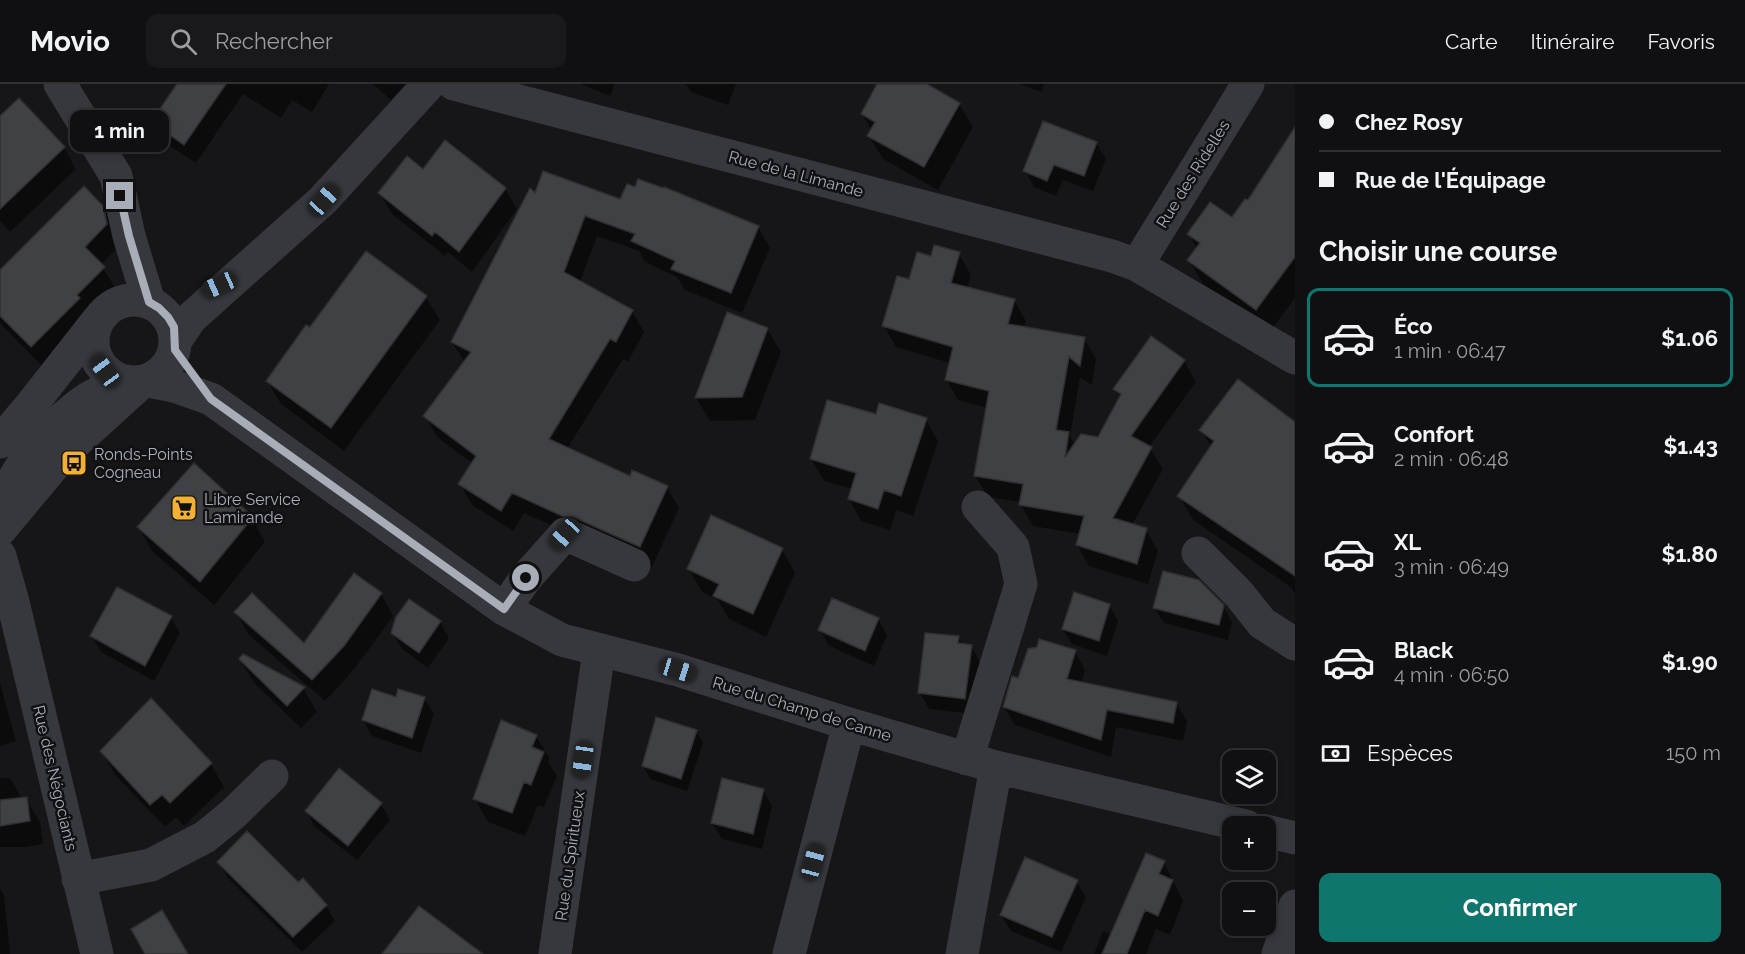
<!DOCTYPE html>
<html lang="fr">
<meta charset="utf-8">
<style>
body{margin:0;font-family:Raleway,sans-serif;background:#19191b;color:#f1f3f6;height:100vh;display:flex;flex-direction:column;font-size:22px;white-space:nowrap}
*{box-sizing:border-box;margin:0}
p{font-size:20px;color:#9c9d9f}
.icon{flex:none;width:33px;height:33px;fill:none;stroke:currentColor;stroke-width:2;stroke-linecap:round;stroke-linejoin:round}
.map{position:relative;flex:1;overflow:hidden}
.sheet{display:flex;flex-direction:column;background:#101012;width:450px}
.sheet>*{flex:none}
.guide{display:grid;align-content:center;height:132px;padding:0 24px;background:#101012}
.tools{position:absolute;left:1222px;top:666px;display:grid;gap:12px}
.tools a{display:grid;place-items:center;width:54px;height:54px;border-radius:12px;background:#101012;box-shadow:0 3px 9px #0003,0 0 0 2px #303032;font-size:30px}
.end{position:absolute;width:27px;height:27px;margin:-14px;border:8px solid #a8adb8;background:#111;box-shadow:0 0 0 3px #111}
.from{border-radius:50%}
.bubble{position:absolute;height:42px;border-radius:12px;background:#101012;box-shadow:0 3px 9px #0003,0 0 0 2px #303032;font-size:20px;font-weight:700;line-height:42px;text-align:center}
.car{position:absolute;width:18px;height:36px;margin:-18px -9px;border-radius:8px;box-shadow:0 0 4px 2px #0007;background:linear-gradient(#222 24%,#8ab4d8 0 40%,#222 0 76%,#8ab4d8 0 86%,#222 0)}
.guide b{display:flex;align-items:center;gap:21px;height:57px;font-size:22px}
.guide b+b{border-top:2px solid #303032}
.guide i{width:15px;height:15px;background:#f1f3f6}
ul{padding:0;list-style:none}
li{display:flex;align-items:center;gap:18px;height:99px;margin:0 12px 9px;padding:0 12px;border:3px solid transparent;border-radius:12px}
li div{flex:1}
li b{display:block;font-size:22px}
li em{font-style:normal;font-weight:700}
li.current{border-color:#0f766e}
li>.icon{width:54px;height:54px;stroke-width:1.5}
h2{padding:0 24px;font-size:27px;line-height:72px}
.pay{display:flex;align-items:center;gap:15px;height:66px;padding:0 24px;font-size:22px}
.pay p{margin-inline-start:auto}
.action{display:flex;gap:12px;margin-top:auto;padding:12px 24px}
.action a{flex:1;height:69px;border-radius:12px;background:#0f766e;color:#fff;font-size:24px;font-weight:700;line-height:69px;text-align:center}
header{display:flex;align-items:center;gap:36px;box-sizing:border-box;height:84px;padding:0 30px;background:#101012;border-bottom:2px solid #303032}
header strong{font-size:28px}
nav{display:flex;gap:33px;margin-inline-start:auto;font-size:21px}
.search{width:420px;height:54px;background:#19191b;display:flex;align-items:center;gap:15px;box-sizing:border-box;padding:0 21px;border-radius:12px;color:#9c9d9f;font-size:22px}
main{display:flex;flex:1;min-height:0}
.map>svg:first-child{display:block}
.shadow{fill:#0007}
.building{fill:#404145;stroke:#303034;stroke-width:1.5}
.lines{fill:none;stroke-linecap:round;stroke-linejoin:round}
.minor{stroke:#37383d;stroke-width:33}
.route{stroke:#a8adb8;stroke-width:8}
.labels{text-anchor:middle;dominant-baseline:central;stroke-width:5;stroke-linejoin:round;paint-order:stroke}
.street-label{font-size:16px;fill:#a8adb8;stroke:#111113}
.poi-label{font-size:16px;fill:#a8adb8;stroke:#111113;text-anchor:start}
</style>
<header>
<strong>Movio</strong>
<div class="search"><svg class="icon" aria-label="search" viewBox="0 0 24 24"><circle cx="10" cy="10" r="6"/><path d="M15 15l6 6"/></svg>Rechercher</div>
<nav><a>Carte</a><a>Itinéraire</a><a>Favoris</a></nav>
</header>
<main>
<div class="map">
<svg width="1295" height="870" viewBox="0 0 1295 870">
<rect width="100%" height="100%" fill="#161618"/>
<path class="shadow" d="M179,0h150l-17,28 -20,-12 -11,18 -38,-24 -47,69 -32,-21 -11,-20z
M373,0h32l-14,16z
M580,0h35l-5,12z
M686,0h50l-8,21 -37,-13z
M879,0h45l35,20 14,23 -35,63 -55,-31 -14,-23 3,-5 -10,-17z
M1019,0h25l-2,8z
M19,16l45,48 12,21 -66,63 -10,-11v-103z
M1044,39l52,20 10,16 -13,32 -30,-11 -7,16 -22,-9 -9,-16z
M1295,46v168l-25,34 -67,-48 -14,-24 8,-11 -8,-15 43,-15 16,-17z
M424,87l81,18 12,20 -45,63 -24,-20 -3,4 -53,-42 -12,-21z
M535,112l86,5 137,26 12,21 -28,65 -57,-23 -8,-13 -32,-15 -6,-11 -42,-15 -17,46 52,29 12,21 -16,30 -5,-3 -56,90 63,29 37,9 12,21 -27,59 -66,-30 -11,-1 -51,-23 -11,18 -41,-26 -12,-21 13,-20 -36,-27 -12,-21 40,-53 -13,-21z
M102,123l13,23 4,16 -18,19 15,24 -27,27 -45,52 -44,-45v-50z
M959,170l12,21 -4,14 47,11 12,21 -2,7 60,10 12,21 -4,26 -12,-8 -10,60 5,8 24,-6 22,-41 -6,-9 69,-28 12,21 -47,65 14,22 -31,56 14,5 12,21 -10,33 -59,-18 -12,-21 4,-11 -48,-8 -12,-21v-3l-33,-5 -13,-21 12,-68 -29,-8 -12,-21 4,-16 -54,-16 -12,-21 26,-45 22,-23z
M426,213l14,23 -96,131 -63,-47 -14,-23 43,-51z
M728,230l39,15 14,23 -26,68 -45,1 -14,-23z
M926,336l12,21 -25,75 -17,-6 -6,20 -29,-9 -12,-22 3,-10 -28,-8 -13,-22z
M1295,345v165l-3,-6 -99,-68 -14,-24 33,-48 -11,-18z
M252,434l13,24 -51,63 -62,-54 -13,-23z
M782,465l13,24 -29,64 -37,-18 -12,-20 -15,-7 -13,-23z
M381,510l12,22 -37,51 -31,34 -77,-67 -12,-22 68,33z
M1109,521l9,16 -11,35 -35,-12 -9,-15z
M1223,522l9,16 -4,18 -64,-17 -10,-15z
M171,534l9,15 -26,48 -53,-29 -9,-16z
M878,535l9,16 -13,31 -45,-20 -9,-16z
M440,538l9,16 -21,30 -26,-19 -9,-16z
M958,553l5,8 8,1 9,16 -6,52 -45,-5 -9,-16z
M1075,568l10,18 -4,14 95,19 11,18 -4,20 -67,-14 -5,30 -96,-32 -11,-18 15,-27z
M240,576l63,28 14,24 -16,16 -47,-45z
M0,599l16,58 -16,5z
M424,614l10,16 -13,39 -49,-17 -9,-16 34,-21z
M151,616l60,64 13,23 -40,39 -8,-9 -11,10 -50,-52 -13,-24z
M696,647l7,12 -16,48 -37,-12 -7,-13z
M536,652l14,23 -2,3 9,14 -13,31 -6,-2 -13,31 -37,-14 -13,-23z
M0,694h10l12,21h4l14,23 3,22 -17,3h-26z
M763,706l9,16 -10,43 -40,-10 -10,-16z
M381,720l9,16 -33,40 -42,-33 -9,-16z
M219,778l79,22 28,22 9,15 -33,31 -74,-74z
M1164,778l19,39 -13,34 -14,-6 -10,25h-52l9,-23 9,4z
M1076,797l10,16 -25,55 -50,-21 -10,-16z
M0,804l4,7 6,59h-10z"/>
<path class="building" d="M177,0h49l-42,61 -33,-23z
M877,0h50l33,19 -36,64 -57,-31 8,-14 -14,-8z
M19,14l46,49 -65,62v-93z
M1043,37l54,21 -13,34 -30,-11 -7,16 -24,-10z
M1295,43v130l-39,53 -69,-50 13,-17 -13,-9 23,-32 22,15 13,-18 3,1z
M445,56l61,48 -47,64 -24,-20 -3,4 -54,-43 29,-37 16,13z
M543,87l77,28 7,-15 8,3 3,-8 25,9 1,-1 95,39 -28,67 -60,-24 4,-8 -44,-20 4,-7 -50,-18 -21,56 69,38 -17,32 -6,-3 -61,100 81,37 2,-6 36,16 -28,61 -67,-30 -11,-1 -50,-23 -11,18 -43,-27 18,-28 -53,-40 48,-64 -20,-10 79,-154 5,5z
M84,102l19,20 4,18 -22,23 20,20 -28,28 3,3 -49,49 -31,-31v-46z
M934,161l26,7 -9,31 64,16 -7,25 77,13 -5,29 -11,-9 -13,73 13,2 -4,25 16,-23 17,3 23,-43 -8,-5 38,-53 34,24 -54,76 21,11 -39,71 34,10 -10,36 -61,-19 8,-29 -65,-11 4,-21 -49,-8 15,-85 -44,-11 8,-33 -71,-21 15,-50 12,3 8,-27 14,4z
M366,167l61,45 -96,132 -65,-47 40,-56 4,2z
M727,228l41,16 -26,69 -47,1z
M1238,295l57,43v154l-118,-80 37,-55 -15,-11z
M827,316l49,14 3,-11 48,15 -26,78 -17,-6 -6,19 -30,-10 8,-26 -46,-14z
M194,379l59,54 -53,65 -63,-55z
M711,431l72,33 -30,66 -40,-18 6,-12 -32,-15z
M1163,487l36,9 25,25 -5,20 -66,-17z
M354,489l28,20 -38,53 -32,34 -78,-68 18,-19 52,50z
M117,503l55,29 -27,50 -55,-30z
M1074,508l36,12 -11,37 -37,-12z
M832,514l47,20 -14,33 -47,-21z
M409,515l32,22 -22,32 -28,-20 5,-16z
M925,549l34,3 -1,7 14,2 -7,54 -47,-6z
M1039,555l37,11 -9,29 110,23 -4,21 -66,-13 -6,30 -98,-33 9,-31 6,2 10,-29 9,-2z
M243,570l62,33 -18,19 -48,-47z
M372,605l24,8 2,-8 27,8 -13,41 -50,-18z
M151,614l61,65 -42,40 -8,-8 -12,10 -50,-54z
M656,633l41,13 -16,49 -39,-13z
M501,636l36,15 -5,12 12,5 -13,33 -7,-3 -12,31 -39,-14z
M339,684l43,35 -34,43 -43,-35z
M722,694l42,11 -11,45 -42,-11z
M27,713l3,24 -30,5v-26z
M247,747l51,51 5,-4 24,27 -34,32 -76,-75z
M1146,769l19,8 -6,13 14,6 -15,36 -13,-6 -18,44h-25z
M1025,773l53,23 -26,57 -52,-22z
M419,822l64,48h-101z
M162,826l26,44h-43l-14,-25z"/>
<g class="lines">
<path class="minor" d="M60,0l56,92 13,60 20,66
M454,0l658,172 25,9 158,93
M1137,181l111,-181
M93 257a41 41 0 1 1 82 0a41 41 0 1 1-82 0Z
M176,256l15,-22 132,-118 106,-116
M148,297l26,5 37,13 293,210 58,31 116,30 171,54 147,43 250,59
M0,358l32,-38 66,-84
M2,434c1,-43 55,-101 90,-122 11,-6 23,-9 35,-14
M0,446l66,-79 76,-69
M1198,469l41,41 23,29 33,21
M0,472l13,46 84,352
M504,525l22,-31 39,-44 69,31
M967,675l54,-175 -8,-37 -35,-40
M1266,747l29,7
M78,795l73,-14 54,-28 28,-23 39,-38
M555,870l44,-303
M789,870l60,-230
M962,870l34,-187
M1278,870l17,-48"/>
</g>
<g class="lines">
<path class="route" d="M120,112l9,40 20,66 10,6 9,9 6,10 1,23 36,49 293,210 22,-31"/>
</g>
<defs>
<g id="bus-square" transform="scale(1.35)"><rect x="-9" y="-9" width="18" height="18" rx="4" fill="#f2b134" stroke="#111113"/><path d="M-5-6H5V4H4V6H2V4H-2V6H-4V4H-5ZM-3.5-4V0h7V-4ZM-3.5 1.2v1.5H-2V1.2ZM2 1.2v1.5H3.5V1.2Z" fill="#111"/></g>
<g id="supermarket-square" transform="scale(1.35)"><rect x="-9" y="-9" width="18" height="18" rx="4" fill="#f2b134" stroke="#111113"/><path d="M-6-5.5h2.5l.6 2H6L4.5 2H-2.5L-4.4-4H-6ZM-1.5 3.2a1.3 1.3 0 1 0 .1 0ZM3 3.2a1.3 1.3 0 1 0 .1 0Z" fill="#111"/></g>
</defs>
<g fill-rule="evenodd">
<use href="#bus-square" x="74" y="379"/>
<use href="#supermarket-square" x="184" y="424"/>
</g>
<g class="labels">
<g class="street-label">
<text transform="translate(796 90) rotate(15)">Rue de la Limande</text>
<text transform="translate(1193 90) rotate(-58)">Rue des Ridelles</text>
<text transform="translate(802 625) rotate(17)">Rue du Champ de Canne</text>
<text transform="translate(55 694) rotate(77)">Rue des Négociants</text>
<text transform="translate(570 772) rotate(-82)">Rue du Spiritueux</text>
</g>
<g class="poi-label">
<text x="94" y="370">Ronds-Points<tspan x="94" dy="18">Cogneau</tspan></text>
<text x="204" y="415">Libre Service<tspan x="204" dy="18">Lamirande</tspan></text>
</g>
</g>
</svg>
<div class="tools">
<a><svg class="icon" aria-label="layers" viewBox="0 0 24 24"><path d="M12 4l9 5-9 5-9-5zM3 14l9 5 9-5"/></svg></a>
<a>+</a>
<a>−</a>
</div>
<i class="end from" style="left:526px;top:494px"></i>
<i class="end" style="left:120px;top:112px"></i>
<div class="bubble" style="left:70px;top:26px;width:99px">1 min</div>
<i class="car" style="left:324px;top:116px;rotate:42deg"></i>
<i class="car" style="left:219px;top:201px;rotate:246deg"></i>
<i class="car" style="left:105px;top:287px;rotate:324deg"></i>
<i class="car" style="left:565px;top:450px;rotate:222deg"></i>
<i class="car" style="left:678px;top:586px;rotate:107deg"></i>
<i class="car" style="left:583px;top:676px;rotate:188deg"></i>
<i class="car" style="left:813px;top:778px;rotate:15deg"></i>
</div>
<section class="sheet">
<div class="guide">
<b><i class="from"></i>Chez Rosy</b>
<b><i></i>Rue de l'Équipage</b>
</div>
<h2>Choisir une course</h2>
<ul>
<li class="current"><svg class="icon" aria-label="car" viewBox="0 0 24 24"><path d="M5 17H2v-5l4-1 3-4h7l3 4 3 1v5h-3M9 17h6M6 11h13"/><circle cx="7" cy="17" r="2"/><circle cx="17" cy="17" r="2"/></svg><div><b>Éco</b><p>1 min · 06:47</p></div><em>$1.06</em></li>
<li><svg class="icon" aria-label="car" viewBox="0 0 24 24"><path d="M5 17H2v-5l4-1 3-4h7l3 4 3 1v5h-3M9 17h6M6 11h13"/><circle cx="7" cy="17" r="2"/><circle cx="17" cy="17" r="2"/></svg><div><b>Confort</b><p>2 min · 06:48</p></div><em>$1.43</em></li>
<li><svg class="icon" aria-label="car" viewBox="0 0 24 24"><path d="M5 17H2v-5l4-1 3-4h7l3 4 3 1v5h-3M9 17h6M6 11h13"/><circle cx="7" cy="17" r="2"/><circle cx="17" cy="17" r="2"/></svg><div><b>XL</b><p>3 min · 06:49</p></div><em>$1.80</em></li>
<li><svg class="icon" aria-label="car" viewBox="0 0 24 24"><path d="M5 17H2v-5l4-1 3-4h7l3 4 3 1v5h-3M9 17h6M6 11h13"/><circle cx="7" cy="17" r="2"/><circle cx="17" cy="17" r="2"/></svg><div><b>Black</b><p>4 min · 06:50</p></div><em>$1.90</em></li>
</ul>
<div class="pay"><svg class="icon" aria-label="cash" viewBox="0 0 24 24"><path d="M3 7h18v10H3z"/><circle cx="12" cy="12" r="2"/></svg>Espèces<p>150 m</p></div>
<div class="action"><a>Confirmer</a></div>
</section>
</main>
